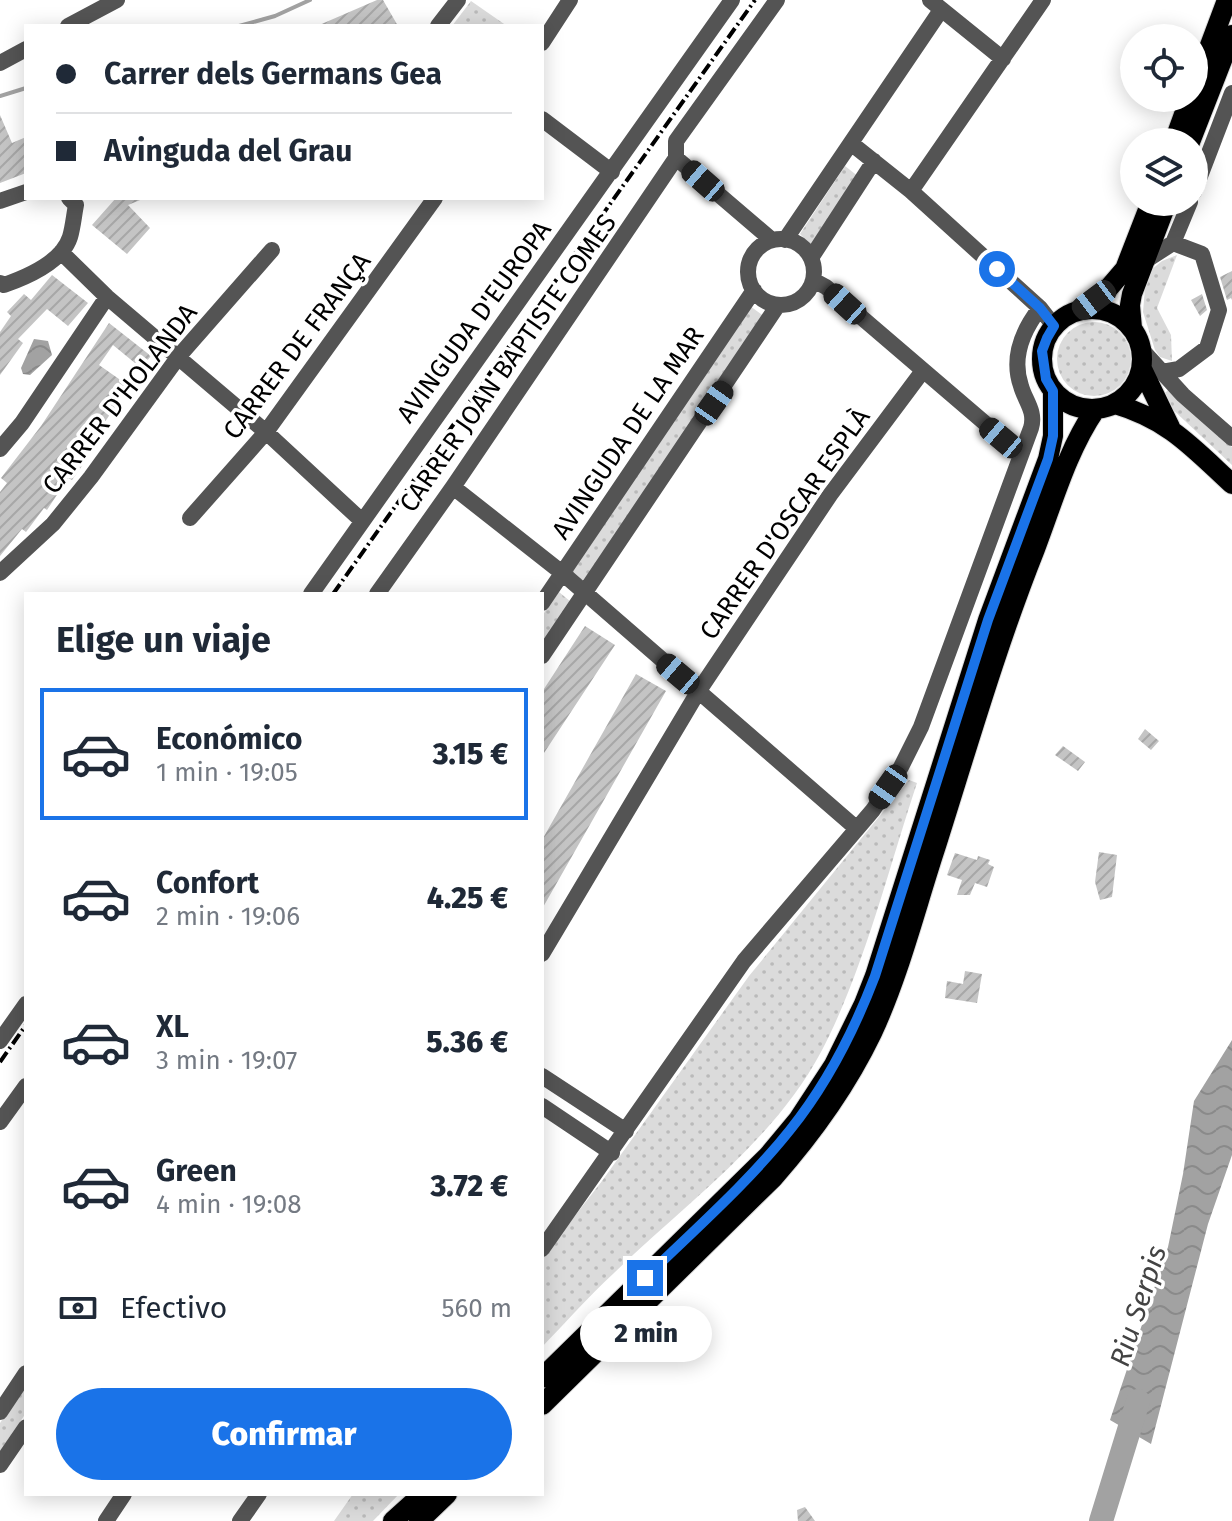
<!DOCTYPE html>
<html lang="es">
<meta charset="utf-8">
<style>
body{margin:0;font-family:"Fira Sans",sans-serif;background:#f6f6f7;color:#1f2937;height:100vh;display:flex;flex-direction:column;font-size:30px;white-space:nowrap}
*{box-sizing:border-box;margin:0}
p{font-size:26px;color:#747a83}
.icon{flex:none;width:44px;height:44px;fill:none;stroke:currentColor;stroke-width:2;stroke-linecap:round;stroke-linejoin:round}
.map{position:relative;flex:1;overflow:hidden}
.side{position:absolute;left:24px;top:592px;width:520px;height:904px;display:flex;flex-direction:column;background:#fff;border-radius:0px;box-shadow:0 4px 20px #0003}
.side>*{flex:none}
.guide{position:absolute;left:24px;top:24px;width:520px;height:176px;border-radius:0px;box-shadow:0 4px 20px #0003;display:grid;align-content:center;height:176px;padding:0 32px;background:#fff}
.fabs{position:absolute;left:1120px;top:24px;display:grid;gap:16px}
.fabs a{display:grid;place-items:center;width:88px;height:88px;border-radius:50%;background:#fff;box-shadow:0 4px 20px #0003;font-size:40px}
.end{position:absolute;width:36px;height:36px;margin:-18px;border:10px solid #1a73e8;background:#fff;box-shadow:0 0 0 4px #fff}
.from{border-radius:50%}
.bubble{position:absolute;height:56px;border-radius:28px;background:#fff;box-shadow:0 4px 20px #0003;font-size:26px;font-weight:800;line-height:56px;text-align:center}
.car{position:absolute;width:24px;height:48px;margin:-24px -12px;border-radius:10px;box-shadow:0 0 6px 2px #0007;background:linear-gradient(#222 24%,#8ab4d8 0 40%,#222 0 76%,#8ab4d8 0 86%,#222 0)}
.guide b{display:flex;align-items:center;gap:28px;height:76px;font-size:30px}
.guide b+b{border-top:2px solid #e0e1e3}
.guide i{width:20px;height:20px;background:#1f2937}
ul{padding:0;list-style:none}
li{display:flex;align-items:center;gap:24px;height:132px;margin:0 16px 12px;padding:0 16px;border:4px solid transparent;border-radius:0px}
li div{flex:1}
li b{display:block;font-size:30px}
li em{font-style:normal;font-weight:800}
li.active{border-color:#1a73e8}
li>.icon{width:72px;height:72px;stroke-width:1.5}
h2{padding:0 32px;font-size:36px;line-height:96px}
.pay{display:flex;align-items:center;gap:20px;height:88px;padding:0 32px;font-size:30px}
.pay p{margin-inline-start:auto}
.primary-button{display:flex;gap:16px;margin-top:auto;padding:16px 32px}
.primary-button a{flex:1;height:92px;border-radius:48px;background:#1a73e8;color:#fff;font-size:32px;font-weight:800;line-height:92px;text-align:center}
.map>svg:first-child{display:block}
.park{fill:url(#park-dots)}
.water{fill:url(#water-waves)}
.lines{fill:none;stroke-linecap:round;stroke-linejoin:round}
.stream{stroke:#a2a2a2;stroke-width:4}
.river{stroke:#a2a2a2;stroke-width:24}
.building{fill:url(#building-hatch)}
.major-casing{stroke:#dbdbdb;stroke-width:22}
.minor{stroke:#545454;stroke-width:16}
.major{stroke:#000;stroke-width:20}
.rail{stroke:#000;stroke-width:4;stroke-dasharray:12 4 2 4;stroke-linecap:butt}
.route{stroke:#1a73e8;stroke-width:10}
.labels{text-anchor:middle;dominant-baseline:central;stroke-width:7;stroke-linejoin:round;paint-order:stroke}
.street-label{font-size:26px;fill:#000;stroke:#fff}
.water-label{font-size:28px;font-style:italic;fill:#434343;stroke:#fff}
</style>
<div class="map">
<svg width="1232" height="1521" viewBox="0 0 1232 1521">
<defs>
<pattern id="park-dots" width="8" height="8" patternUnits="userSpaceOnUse" patternTransform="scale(2)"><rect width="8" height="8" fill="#dbdbdb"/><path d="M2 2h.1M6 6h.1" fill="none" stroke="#bababa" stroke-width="1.8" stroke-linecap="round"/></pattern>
<pattern id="water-waves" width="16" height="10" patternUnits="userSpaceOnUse" patternTransform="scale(2)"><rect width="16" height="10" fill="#a2a2a2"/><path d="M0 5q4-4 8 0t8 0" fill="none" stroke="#8a8a8a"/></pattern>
<pattern id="building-hatch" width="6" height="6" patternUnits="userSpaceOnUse" patternTransform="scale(2)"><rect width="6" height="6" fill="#c4c4c4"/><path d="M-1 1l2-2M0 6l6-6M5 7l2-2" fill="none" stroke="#a7a7a7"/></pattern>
</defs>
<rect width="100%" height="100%" fill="#fff"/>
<path class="park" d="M471,1l36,25h-55z
M845,166l14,11 -47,69 -12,-12z
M1177,255l-20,53 14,27 1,26 -12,-4 -5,-7 -12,-38 2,-24 6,-18 11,-9z
M750,306l15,11 -180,265 -14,-10z
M1057 359a37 37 0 1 1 74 0a37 37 0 1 1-74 0Z
M1168,390l64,57v18l-63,-59 -6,-11z
M559,592l12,10 -29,43v-29z
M909,780l8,3c-29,87 -53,187 -96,269 -48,90 -135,151 -207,221 -25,23 -48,49 -72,74v-89l60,-77 147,-205z
M26,1384v29l-26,38v-28z
M353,1494h46l-26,27h-39z"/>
<path class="water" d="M34,339l14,2 4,14 -22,20 -7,-1 -2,-6z
M1232,1040v115l-24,69 -57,220 -41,-24 58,-173 15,-73 11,-73z"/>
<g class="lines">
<path class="stream" d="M239,26l36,-10 35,-16
M0,96l26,-8"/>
<path class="river" d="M1101,1521l37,-120"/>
</g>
<path class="building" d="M377,0h6l15,26h-81z
M0,115l12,28 14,-6v36l-26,10z
M116,198h29l-17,7 22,23 -23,26 -35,-29z
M1232,271v29l-1,-2 -4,2 -7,-23z
M52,275l36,28 -20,23 -21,-17 -29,30 5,4 -23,32v-43l11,-16 -4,-4 17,-18 7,6z
M1202,294l5,16 -7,6 -9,-16z
M109,323l42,33 -10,12 -28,-23 -14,20 30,21 -47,70 5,3 -15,21 -4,-2 -21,32 -3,-2 -18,24 -4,-3 -22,27v-64l7,-9 -6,-5 40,-52z
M585,626l30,19 -73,111v-64z
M636,674l30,17 -124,218v-69z
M1145,729l14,12 -8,9 -13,-11z
M1063,746l22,16 -7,9 -23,-16z
M1099,852l18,3 -5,42 -12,3 -5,-18z
M955,853l22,7 1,-4 12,4 -2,4 6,3 -7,20 -12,-4 -5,12h-13l5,-15 -15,-5z
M965,971l17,3 -5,29 -32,-5 2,-17 16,3z
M805,1507l10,14h-17l-1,-11z"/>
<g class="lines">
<g class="major-casing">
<path id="major" d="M1194,88l33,-88
M1174,142l16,-44
M1190,142l42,-107
M1042 359a50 50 0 1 1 100 0a50 50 0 1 1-100 0Z
M1080,310l27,-20 18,-21 26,-67
M1132,328l-2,-23 2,-11 35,-92
M1142,369l28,58
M1115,404c54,16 77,43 117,80
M542,1378l226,-222 30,-36 36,-55 30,-61 11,-28 113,-356 60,-161 5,-23v-45
M542,1405l231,-227c39,-44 73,-91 99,-145 27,-58 43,-123 63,-184 32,-101 61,-202 100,-300 18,-47 32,-98 60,-139
M393,1521l30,-27
M419,1521l28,-27"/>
</g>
<path class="minor" d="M930,0l73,59
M68,26l49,-26
M438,26l20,-26
M542,43l28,-43
M0,63l26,-14
M542,119l70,53
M852,144l59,47 129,117 14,18
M676,158v-17l101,-141
M676,158l96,82
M911,191l132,-191
M1194,192l38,-99
M0,201l26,-9
M748 272a33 33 0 1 1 66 0a33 33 0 1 1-66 0Z
M785,240l156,-230
M61,252l46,45 159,135 96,89
M811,258l63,-97
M1145,261l28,-18 17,-41
M813,280l13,7 195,167
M0,283l4,2c23,-8 58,-23 66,-48 3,-10 4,-22 6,-32l-7,-7
M1142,350l41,45 49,43
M1162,372l17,-3 28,-21 12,-38 -17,-56 -29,-11
M0,449l22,-26 85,-126
M453,487l108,85 295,256
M190,518l76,-86 169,-234
M0,573l53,-49 38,-47 88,-121 93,-106
M311,594l421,-594
M377,594l76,-107 223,-329
M542,603l212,-313
M542,656l236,-351
M542,954l156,-262 132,-197 92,-123
M0,1041l26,-37
M542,1076l84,55
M542,1106l70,47
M0,1122l26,-36
M542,1249l202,-288 129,-151 28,-43 20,-40 110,-299c5,-17 -6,-27 -10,-42 -10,-29 2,-56 19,-78
M0,1412l26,-39
M0,1465l26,-38
M106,1521l18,-27
M240,1521l19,-27"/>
<use href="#major" class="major"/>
<path class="rail" d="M333,594l422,-594
M0,1062l26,-37"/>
</g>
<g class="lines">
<path class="route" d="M645,1278c49,-48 102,-94 145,-148 37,-46 64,-99 85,-154l113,-356 60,-161 5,-23v-45l-7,-12 -4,-28 5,-13 7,-12 -14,-18 -43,-39"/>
</g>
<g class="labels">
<g class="street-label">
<text transform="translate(474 322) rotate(-54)">AVINGUDA D'EUROPA</text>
<text transform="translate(297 346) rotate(-53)">CARRER DE FRANÇA</text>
<text transform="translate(508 363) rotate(-55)">CARRER JOAN BAPTISTE COMES</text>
<text transform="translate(120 399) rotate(-52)">CARRER D'HOLANDA</text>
<text transform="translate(628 433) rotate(-56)">AVINGUDA DE LA MAR</text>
<text transform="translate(785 524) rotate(-55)">CARRER D'OSCAR ESPLÀ</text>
</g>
<g class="water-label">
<text transform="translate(1138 1306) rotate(-72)">Riu Serpis</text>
</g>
</g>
</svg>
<div class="fabs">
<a><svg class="icon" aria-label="locate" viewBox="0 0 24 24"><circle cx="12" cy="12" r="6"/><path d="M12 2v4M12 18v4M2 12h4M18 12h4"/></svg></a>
<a><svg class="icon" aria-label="layers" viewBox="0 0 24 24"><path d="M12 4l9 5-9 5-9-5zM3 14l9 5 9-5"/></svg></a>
</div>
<i class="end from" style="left:997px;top:269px"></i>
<i class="end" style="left:645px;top:1278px"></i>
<div class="bubble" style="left:580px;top:1306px;width:132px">2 min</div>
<i class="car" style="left:703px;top:181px;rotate:311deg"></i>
<i class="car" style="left:1094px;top:300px;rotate:233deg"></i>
<i class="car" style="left:845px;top:304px;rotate:312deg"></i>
<i class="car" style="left:714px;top:403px;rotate:35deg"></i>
<i class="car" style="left:1001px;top:438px;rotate:310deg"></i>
<i class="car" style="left:678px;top:674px;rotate:310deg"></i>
<i class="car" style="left:888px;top:787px;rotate:215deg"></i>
<div class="guide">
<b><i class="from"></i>Carrer dels Germans Gea</b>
<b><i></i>Avinguda del Grau</b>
</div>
<section class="side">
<h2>Elige un viaje</h2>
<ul>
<li class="active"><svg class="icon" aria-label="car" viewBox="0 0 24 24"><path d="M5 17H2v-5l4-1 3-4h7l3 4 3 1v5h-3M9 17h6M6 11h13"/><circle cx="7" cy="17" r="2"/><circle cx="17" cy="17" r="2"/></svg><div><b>Económico</b><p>1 min · 19:05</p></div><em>3.15 €</em></li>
<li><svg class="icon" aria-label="car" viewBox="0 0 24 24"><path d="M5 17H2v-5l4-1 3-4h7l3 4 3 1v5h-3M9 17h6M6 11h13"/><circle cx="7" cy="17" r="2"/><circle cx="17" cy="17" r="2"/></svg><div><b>Confort</b><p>2 min · 19:06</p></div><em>4.25 €</em></li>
<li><svg class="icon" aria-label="car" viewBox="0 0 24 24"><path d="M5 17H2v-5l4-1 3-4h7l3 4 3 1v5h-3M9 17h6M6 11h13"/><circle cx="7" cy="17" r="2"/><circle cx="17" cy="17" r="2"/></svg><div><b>XL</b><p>3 min · 19:07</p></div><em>5.36 €</em></li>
<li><svg class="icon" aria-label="car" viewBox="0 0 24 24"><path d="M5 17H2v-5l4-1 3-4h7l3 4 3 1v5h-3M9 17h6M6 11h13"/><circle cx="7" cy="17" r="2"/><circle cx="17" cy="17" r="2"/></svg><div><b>Green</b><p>4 min · 19:08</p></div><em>3.72 €</em></li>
</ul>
<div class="pay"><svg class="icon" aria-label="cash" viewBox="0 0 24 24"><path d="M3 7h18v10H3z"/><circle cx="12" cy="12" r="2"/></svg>Efectivo<p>560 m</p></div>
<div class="primary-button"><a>Confirmar</a></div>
</section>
</div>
